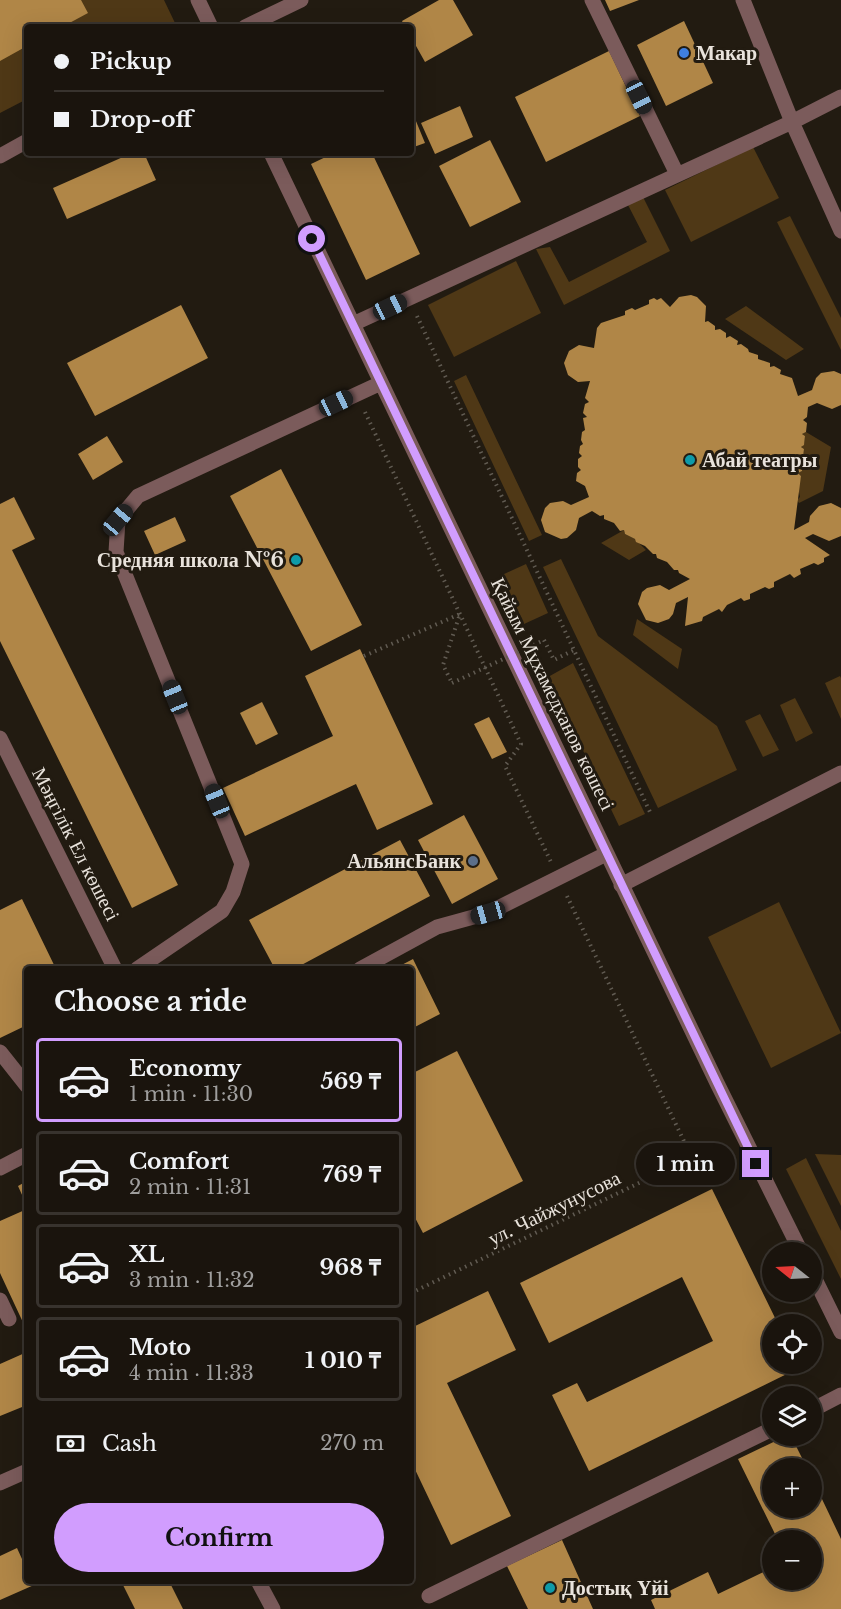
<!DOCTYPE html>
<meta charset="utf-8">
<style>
body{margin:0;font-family:"Libre Baskerville",serif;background:#231d16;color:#f1f3f6;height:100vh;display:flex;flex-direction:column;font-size:22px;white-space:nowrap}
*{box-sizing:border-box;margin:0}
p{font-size:20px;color:#9f9e9d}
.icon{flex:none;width:33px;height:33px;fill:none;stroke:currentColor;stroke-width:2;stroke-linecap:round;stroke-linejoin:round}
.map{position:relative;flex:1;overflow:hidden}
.panel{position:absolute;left:24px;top:966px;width:390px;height:618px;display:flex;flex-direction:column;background:#1a140d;border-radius:6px;box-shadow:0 6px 24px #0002,0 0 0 2px #38332e}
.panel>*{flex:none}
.top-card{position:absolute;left:24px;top:24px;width:390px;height:132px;border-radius:6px;box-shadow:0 6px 24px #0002,0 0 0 2px #38332e;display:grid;align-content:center;height:132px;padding:0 30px;background:#1a140d}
.needle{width:39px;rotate:288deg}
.tools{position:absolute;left:762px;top:1242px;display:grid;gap:12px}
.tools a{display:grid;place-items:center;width:60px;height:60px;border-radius:50%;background:#1a140d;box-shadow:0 6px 24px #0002,0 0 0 2px #38332e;font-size:30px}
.end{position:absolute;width:27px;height:27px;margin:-14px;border:8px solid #d19dfe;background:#111;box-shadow:0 0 0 3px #111}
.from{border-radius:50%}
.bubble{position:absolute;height:42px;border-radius:21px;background:#1a140d;box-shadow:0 6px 24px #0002,0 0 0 2px #38332e;font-size:20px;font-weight:800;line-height:42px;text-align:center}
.car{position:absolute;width:18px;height:36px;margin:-18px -9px;border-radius:8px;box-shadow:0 0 4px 2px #0007;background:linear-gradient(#222 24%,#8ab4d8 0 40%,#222 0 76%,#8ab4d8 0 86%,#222 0)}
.top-card b{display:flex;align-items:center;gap:21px;height:57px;font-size:22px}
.top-card b+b{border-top:2px solid #38332e}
.top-card i{width:15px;height:15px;background:#f1f3f6}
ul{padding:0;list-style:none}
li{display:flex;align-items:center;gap:18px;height:84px;margin:0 12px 9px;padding:0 18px;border:3px solid #38332e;border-radius:6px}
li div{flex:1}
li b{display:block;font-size:22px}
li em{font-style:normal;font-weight:800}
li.on{border-color:#d19dfe}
li>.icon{width:54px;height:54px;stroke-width:1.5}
h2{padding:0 30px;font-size:27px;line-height:72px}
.pay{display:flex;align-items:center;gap:15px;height:66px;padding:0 30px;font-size:22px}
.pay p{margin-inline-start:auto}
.cta{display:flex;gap:12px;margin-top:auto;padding:12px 30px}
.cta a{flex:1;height:69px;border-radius:36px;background:#d19dfe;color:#111;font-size:24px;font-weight:800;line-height:69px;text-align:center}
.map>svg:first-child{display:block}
.green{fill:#4f3816}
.building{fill:#b08647}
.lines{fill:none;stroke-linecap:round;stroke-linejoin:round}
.path{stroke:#615b52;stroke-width:4;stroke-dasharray:1.5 4.5;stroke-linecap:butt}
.minor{stroke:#7b5b5b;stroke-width:15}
.path-bridge{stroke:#615b52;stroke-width:4;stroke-dasharray:1.5 4.5;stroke-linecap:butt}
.route{stroke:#d19dfe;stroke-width:8}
.shop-dot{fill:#3f7fe0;stroke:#221b11;stroke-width:2}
.culture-dot{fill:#0f9aa8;stroke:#221b11;stroke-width:2}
.service-dot{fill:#5c6f8a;stroke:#221b11;stroke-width:2}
.labels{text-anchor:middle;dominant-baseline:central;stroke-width:6;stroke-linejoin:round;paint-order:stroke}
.poi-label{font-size:20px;font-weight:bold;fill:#e9e3dc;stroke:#221b11;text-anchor:start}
.street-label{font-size:20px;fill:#e9e3dc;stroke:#221b11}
</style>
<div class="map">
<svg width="841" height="1609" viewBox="0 0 841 1609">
<rect width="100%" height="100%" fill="#221b11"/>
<path class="green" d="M0,0h164l11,23 -7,4h-141v72l-27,14z
M753,147l26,51 -88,44 -26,-52z
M643,197l27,54 -106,54 -28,-56 14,-2 19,35 78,-40 -19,-37z
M790,216l51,102v32l-64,-128z
M516,261l25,52 -87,44 -26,-52z
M746,306l58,43 -18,11 -61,-41z
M466,375l76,160 -13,6 -75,-160z
M806,432l25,15 -8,44 -24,12 -2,-3 3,-3 -2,-10 3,-11 -3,-3 4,-2 1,-7 -3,-3 3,-3 1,-9 -3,-2 3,-3 1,-8 -3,-2z
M624,530l1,4 10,5 11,11 -17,10 -28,-17z
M561,559l37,77 119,90 20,44 -79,38 -115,-241z
M526,564l22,49 -24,11 -22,-49z
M637,619l45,30 -4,20 -45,-34z
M573,663l72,151 -26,12 -71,-149z
M840,676l1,2v41l-16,-36z
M795,698l18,35 -17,9 -16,-37z
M760,714l19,36 -16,7 -18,-36z
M779,902l62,131 -70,35 -63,-131z
M815,1154l26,1v51z
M806,1158l35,73v48l-55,-110z"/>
<path class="building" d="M0,0h81l7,13 -26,14h-35v19l-27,15z
M439,0h14l20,35 -48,27 -14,-25v-10h-6l-3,-6z
M605,0h34l-29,11z
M684,21l29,62 -47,23 -29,-61z
M609,51l31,65 -94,46 -31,-65z
M460,106l13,31 -38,17 -14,-31z
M411,109l14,34 -14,5z
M490,140l31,62 -51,25 -31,-61z
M132,153h12l12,27 -89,39 -14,-31z
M334,153h38l48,101 -54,26 -55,-116z
M691,295l6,2 9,9 -1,16 3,-1 7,5v4l5,-1 6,4v5l4,-2 8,5 -1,4 4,-1 7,5 1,3 9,3v4l12,4v4l4,-1 7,4 -1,4 12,4 6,18 14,-6 4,-12 5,-5 13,-2 7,3v31l-9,4 -15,-6 -9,4 -1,10 -4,3 4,3 -1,9 -4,2 3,2 -1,9 -3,2 3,2 -1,9 -3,3 3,2 -1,8 -4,2 3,3 -7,54 15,-8 1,-6 9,-10 12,-3 10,5v28l-12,5 -16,-7 -8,4 25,17 -6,3v4l-6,3 -4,-2 -14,6 1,5 -7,4 -4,-4 -16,8v5l-5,2 -4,-2 -15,7v5l-6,2 -3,-3 -14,7 -5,7 -3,-3 -16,8 -1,4 -17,5 3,-29 -12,6 -3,11 -4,5 -11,4 -12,-3 -8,-16 4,-12 5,-4 13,-3 9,5 21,-11 -11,-6 -1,-3h-4l-7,-8 -10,-4 -1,-4h-3l-8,-8 -9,-4 -1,-3 -10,-5 -1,-4 -4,1 -6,-8 -10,-4v-4l-4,1 -8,-5 -13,7 -3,12 -9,8 -6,1 -16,-7 -4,-12 4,-12 5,-5 13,-2 8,4 18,-8 -4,-11 -9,-5 1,-8 4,-3 -3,-3v-8l4,-3 -3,-3 1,-7 3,-2 -2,-4 1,-8 3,-2 -2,-12 4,-1 -4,-4 2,-9 4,-2 -4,-4 5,-17 -12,1 -10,-7 -4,-12 5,-12 10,-6 15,3 3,-20 4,-5 24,-8v-4l7,-3 3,2 14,-6v-4l5,-2 3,2 4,-2 9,9 9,-10z
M181,305l27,53 -113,58 -28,-53z
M107,436l16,26 -30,18 -15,-26z
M281,469l81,156 -51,26 -81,-155z
M14,497l21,42 -23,11 166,335 -46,23 -132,-267v-137z
M175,517l11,24 -31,14 -11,-24z
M360,649l73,155 -56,26 -21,-46 -111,52 -22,-48 110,-52 -28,-60z
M262,702l16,32 -22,11 -16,-32z
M489,717l18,35 -15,7 -18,-35z
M464,815l34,64 -46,25 -34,-64z
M400,840l30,56 -136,73h-19l-26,-49z
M22,899l34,70h-29v56l-27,13v-128z
M413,959l27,55 -29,15v-60h-17z
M457,1051l66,130 -100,52 -12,-23v-136z
M27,1181v25l-9,-20z
M712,1189l66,135h-6v40h25l2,4 -210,103 -37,-76 25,-12 10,19 126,-61 -31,-64 -133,66 -29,-60z
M27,1209v122l-27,-58v-52z
M488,1291l28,59 -69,33 64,133 -60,29 -40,-84v-133z
M27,1352v53l-27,11v-52z
M786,1436h5l16,32h-35v40h40v-30l29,61v70h-186l-4,-9 57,-28 10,22 54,-26v12h40v-40h-34l-40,-81z
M562,1540l31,69h-65l-21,-43z
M17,1548l10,22v11h5l2,4 -34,15v-44z
M121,1581h48l14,28h-48z"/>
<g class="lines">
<path class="path" d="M417,316l233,496
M365,412l156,332 -16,22 46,96
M544,640l10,20 20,-10
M364,656l96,-42 -17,51 9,18
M567,896l125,262
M411,1293l313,-151"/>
<path class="minor" d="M198,0l13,27
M592,0l85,174
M743,0l49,122 49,109
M245,27l56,-27
M271,153l446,930 84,169
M0,156l27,-15
M353,324l439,-202 49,-25
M0,738l115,231
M621,885l220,-112
M137,969l85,-58 11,-19 9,-28 -126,-312 2,-32 20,-24 243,-113
M360,969l77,-42 51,-14 118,-59
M0,1052l27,34
M0,1168l27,-14
M812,1273l29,59
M0,1300l9,19
M812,1410l29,-15
M0,1483l27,-12
M258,1581l15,28
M429,1596l343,-167"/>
<path class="path-bridge" d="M452,683l92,-43"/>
</g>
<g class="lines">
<path class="route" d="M312,239l444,925"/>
</g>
<circle class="shop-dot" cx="684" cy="53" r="6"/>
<g class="culture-dot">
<circle cx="690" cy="460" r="6"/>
<circle cx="296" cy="560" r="6"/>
<circle cx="550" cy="1588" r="6"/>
</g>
<circle class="service-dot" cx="473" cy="861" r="6"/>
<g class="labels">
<g class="poi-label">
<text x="696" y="53">Макар</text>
<text x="702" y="460">Абай театры</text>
<text x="284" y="560" text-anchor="end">Средняя школа №6</text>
<text x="461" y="861" text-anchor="end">АльянсБанк</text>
<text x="562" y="1588">Достық Үйі</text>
</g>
<g class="street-label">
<text transform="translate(553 694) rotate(64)">Қайым Мұхамедханов көшесі</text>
<text transform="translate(76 844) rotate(63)">Мәңгілік Ел көшесі</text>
<text transform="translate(554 1208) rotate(-26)">ул. Чайжунусова</text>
</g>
</g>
</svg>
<div class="tools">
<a><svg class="needle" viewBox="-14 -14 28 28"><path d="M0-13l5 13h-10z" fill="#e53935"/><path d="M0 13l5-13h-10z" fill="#9f9e9d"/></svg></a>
<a><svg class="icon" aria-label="locate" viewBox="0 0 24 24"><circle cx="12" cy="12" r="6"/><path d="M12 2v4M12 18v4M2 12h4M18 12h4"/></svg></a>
<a><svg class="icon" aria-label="layers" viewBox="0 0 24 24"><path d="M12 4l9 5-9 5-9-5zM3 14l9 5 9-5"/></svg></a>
<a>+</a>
<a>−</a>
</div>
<i class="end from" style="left:312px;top:239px"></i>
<i class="end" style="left:756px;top:1164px"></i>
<div class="bubble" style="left:636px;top:1143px;width:99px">1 min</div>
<i class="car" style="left:639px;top:97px;rotate:154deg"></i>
<i class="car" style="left:390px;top:307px;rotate:65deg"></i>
<i class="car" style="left:336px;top:403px;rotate:65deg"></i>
<i class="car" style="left:118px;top:520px;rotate:40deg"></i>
<i class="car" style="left:175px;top:697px;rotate:338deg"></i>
<i class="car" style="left:217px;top:801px;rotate:338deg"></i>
<i class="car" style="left:488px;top:913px;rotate:254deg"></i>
<div class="top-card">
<b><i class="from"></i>Pickup</b>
<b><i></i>Drop-off</b>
</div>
<section class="panel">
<h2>Choose a ride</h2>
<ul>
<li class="on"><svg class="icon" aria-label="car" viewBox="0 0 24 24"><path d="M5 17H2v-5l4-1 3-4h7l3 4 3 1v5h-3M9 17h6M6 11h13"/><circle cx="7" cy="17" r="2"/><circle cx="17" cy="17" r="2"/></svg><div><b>Economy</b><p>1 min · 11:30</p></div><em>569 ₸</em></li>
<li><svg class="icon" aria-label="car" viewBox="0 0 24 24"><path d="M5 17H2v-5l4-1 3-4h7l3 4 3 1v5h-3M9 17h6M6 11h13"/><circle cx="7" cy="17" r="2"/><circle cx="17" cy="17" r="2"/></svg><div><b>Comfort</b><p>2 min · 11:31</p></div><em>769 ₸</em></li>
<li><svg class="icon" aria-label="car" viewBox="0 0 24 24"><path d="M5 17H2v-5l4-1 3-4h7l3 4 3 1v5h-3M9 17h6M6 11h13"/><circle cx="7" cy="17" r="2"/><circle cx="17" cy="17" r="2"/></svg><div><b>XL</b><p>3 min · 11:32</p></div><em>968 ₸</em></li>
<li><svg class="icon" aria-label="car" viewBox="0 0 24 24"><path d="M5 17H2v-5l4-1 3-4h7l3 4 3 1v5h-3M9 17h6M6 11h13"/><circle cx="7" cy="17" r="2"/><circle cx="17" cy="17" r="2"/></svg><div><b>Moto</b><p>4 min · 11:33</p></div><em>1 010 ₸</em></li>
</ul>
<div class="pay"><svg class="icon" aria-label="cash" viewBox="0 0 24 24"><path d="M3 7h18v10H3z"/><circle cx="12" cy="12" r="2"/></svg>Cash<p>270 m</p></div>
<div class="cta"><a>Confirm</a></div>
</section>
</div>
